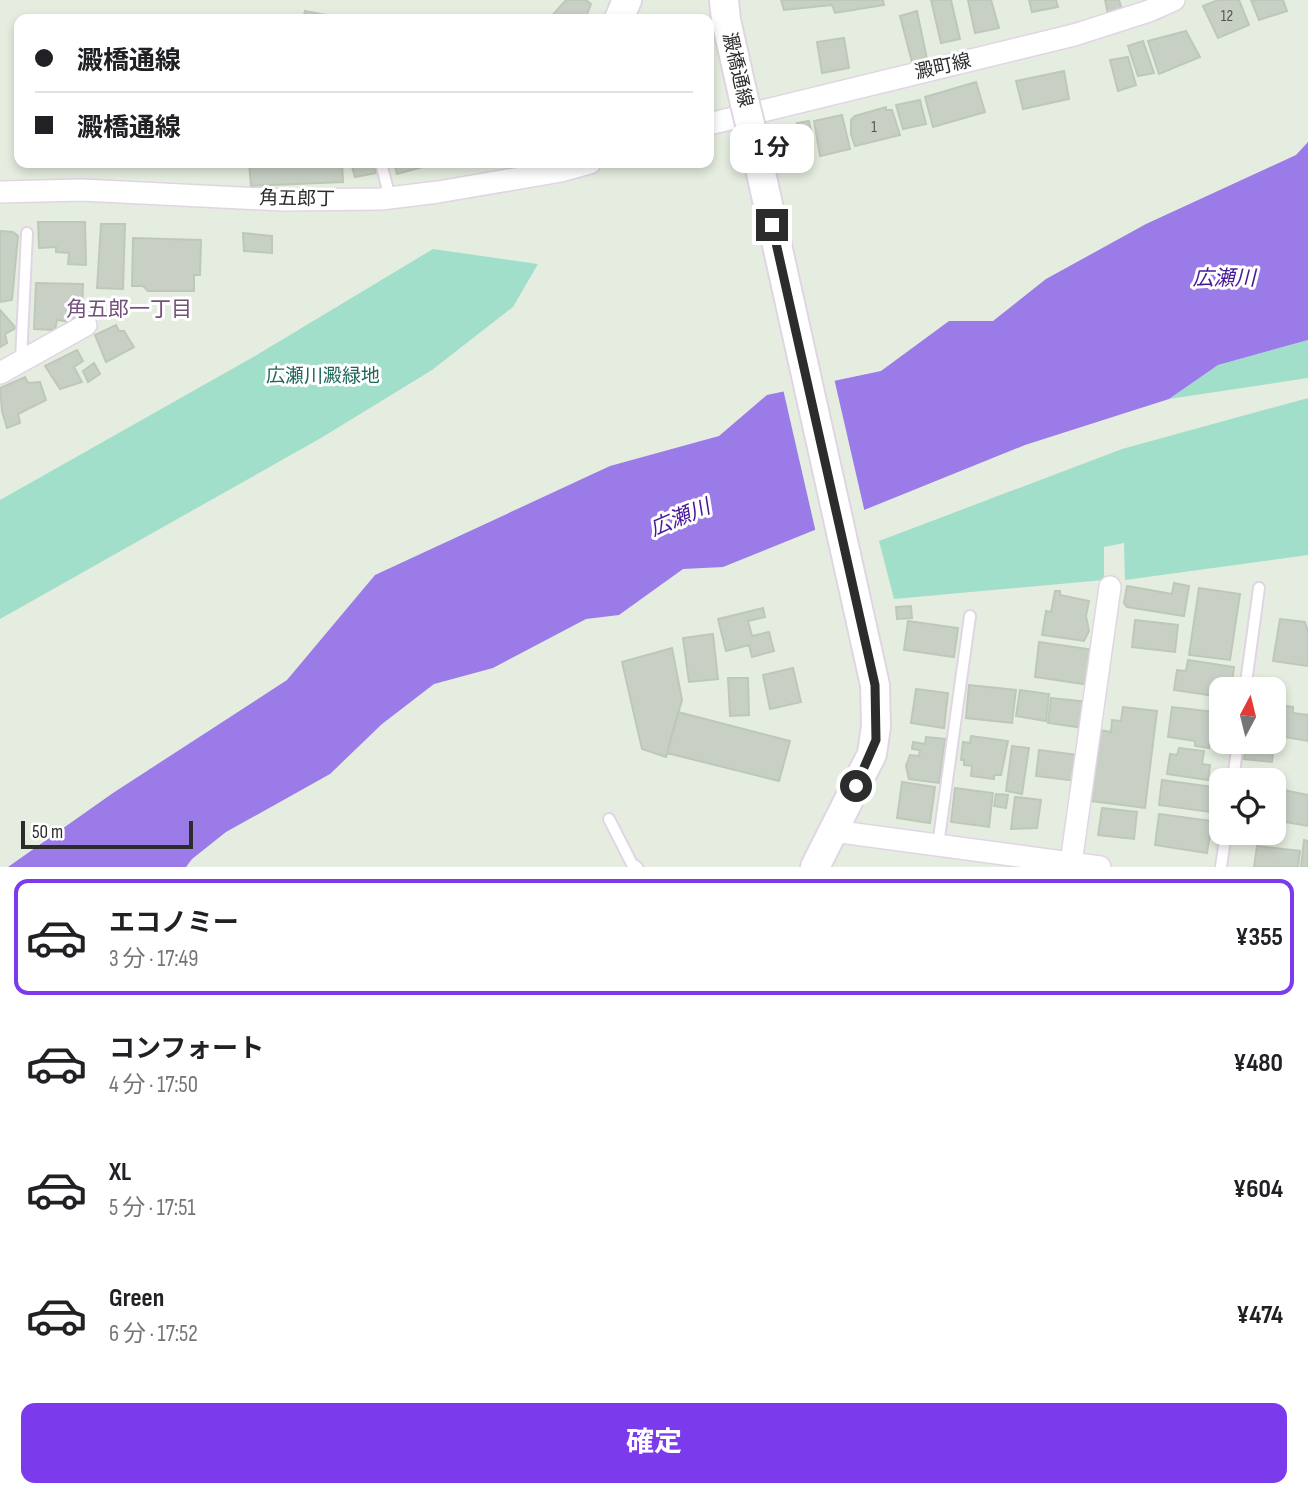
<!DOCTYPE html>
<html lang="ja">
<meta charset="utf-8">
<style>
body{margin:0;font-family:"Sofia Sans Condensed","Noto Sans JP",sans-serif;background:#f2f2f2;color:#202124;height:100vh;display:flex;flex-direction:column;font-size:26px;white-space:nowrap}
*{box-sizing:border-box;margin:0}
p{font-size:23px;color:#757577}
.icon{flex:none;width:38px;height:38px;fill:none;stroke:currentColor;stroke-width:2;stroke-linecap:round;stroke-linejoin:round}
.map{position:relative;height:867px;overflow:hidden}
.panel{display:flex;flex-direction:column;background:#fff;flex:1}
.panel>*{flex:none}
.hud{position:absolute;left:14px;top:14px;width:700px;height:154px;border-radius:14px;box-shadow:0 4px 10px #0003;display:grid;align-content:center;height:154px;padding:0 21px;background:#fff}
.needle{width:46px;rotate:7deg}
.controls{position:absolute;left:1209px;top:677px;display:grid;gap:14px}
.controls a{display:grid;place-items:center;width:77px;height:77px;border-radius:14px;background:#fff;box-shadow:0 4px 10px #0003;font-size:35px}
.scale{position:absolute;left:21px;bottom:18px;width:172px;box-sizing:border-box;padding-left:7px;border:4px solid #2c2c2c;border-top:0;font-size:19px;line-height:24px;white-space:nowrap;color:#2c2c2c;-webkit-text-stroke:5px #fff;paint-order:stroke}
.end{position:absolute;width:32px;height:32px;margin:-16px;border:9px solid #2c2c2c;background:#fff;box-shadow:0 0 0 4px #fff}
.from{border-radius:50%}
.bubble{position:absolute;height:49px;border-radius:14px;background:#fff;box-shadow:0 4px 10px #0003;font-size:23px;font-weight:700;line-height:49px;text-align:center}
.hud b{display:flex;align-items:center;gap:24px;height:66px;font-size:26px}
.hud b+b{border-top:2px solid #e0e0e0}
.hud i{width:18px;height:18px;background:#202124}
ul{padding:12px 0 0;list-style:none}
li{display:flex;align-items:center;gap:21px;height:116px;margin:0 14px 10px;padding:0 7px;border:4px solid transparent;border-radius:14px}
li div{flex:1}
li b{display:block;font-size:26px}
li em{font-style:normal;font-weight:700}
li.on{border-color:#7c3aed}
li>.icon{width:63px;height:63px;stroke-width:1.5}
.primary-button{display:flex;gap:14px;margin-top:auto;padding:14px 21px}
.primary-button a{flex:1;height:80px;border-radius:14px;background:#7c3aed;color:#fff;font-size:28px;font-weight:700;line-height:80px;text-align:center}
.map>svg:first-child{display:block}
.green{fill:#a1dfcb}
.water{fill:#9a7be7}
.pier{fill:#e5ede0}
.building{fill:#c8d0c5;stroke:#bec8b9;stroke-width:2}
.lines{fill:none;stroke-linecap:round;stroke-linejoin:round}
.lane-casing{stroke:#e1d5e4;stroke-width:14}
.street-casing{stroke:#e1d5e4;stroke-width:24}
.secondary-casing{stroke:#e1d5e4;stroke-width:32}
.lane{stroke:#fff;stroke-width:10}
.street{stroke:#fff;stroke-width:21}
.secondary{stroke:#fff;stroke-width:28}
.secondary-bridge-casing{stroke:#e1d5e4;stroke-width:32;stroke-linecap:butt}
.secondary-bridge{stroke:#fff;stroke-width:28}
.route{stroke:#2c2c2c;stroke-width:9}
.labels{text-anchor:middle;dominant-baseline:central;stroke-width:6;stroke-linejoin:round;paint-order:stroke}
.number-label{font-size:16px;fill:#535552}
.street-label{font-size:19px;fill:#2c2c2c;stroke:#fff}
.park-label{font-size:19px;fill:#206659;stroke:#fff}
.water-label{font-size:21px;font-style:italic;fill:#461796;stroke:#fff}
.neighbourhood-label{font-size:21px;fill:#744f7b;stroke:#fff}
</style>
<div class="map">
<svg width="1308" height="867" viewBox="0 0 1308 867">
<rect width="100%" height="100%" fill="#e5ede0"/>
<path class="green" d="M433,249l105,15 -25,43 -81,63 -111,68 -321,181v-119l255,-144z
M1308,340v38l-139,21 49,-34z
M1308,398v157l-183,25 -1,-37 -20,4v33l-210,19 -15,-58 243,-92z"/>
<path class="water" d="M1308,142v198l-90,25 -49,34 -144,46 -302,122 -40,2 -64,46 -33,4 -93,49 -59,16 -52,40 -52,50 -104,58 -34,27 -6,8h-178l105,-74 174,-113 88,-105 235,-109 109,-30 48,-41 114,-24 68,-50h44l53,-42 100,-55 150,-69z"/>
<path class="pier" d="M834,378l31,135 -49,20 -33,-144z"/>
<path class="building" d="M566,0h20l5,4 -6,15h-36z
M781,0h102l1,5 -49,8 -3,-8 -48,5z
M931,0h20l9,39 -19,4z
M968,0h23l8,28 -24,5z
M1029,0h27l2,7 -26,5z
M1105,0h14l3,10 -14,4z
M1218,0h21l10,25 -31,13 -15,-32z
M1251,0h32l4,11 -28,9z
M305,11l41,8h-43z
M917,11l10,48 -15,3 -12,-46z
M1186,31l14,26 -41,17 -11,-33z
M844,38l5,30 -27,5 -5,-31z
M1143,41l11,32 -16,3 -10,-30z
M1128,57l8,28 -18,6 -8,-31z
M1064,71l5,28 -46,10 -7,-28z
M976,82l9,30 -52,15 -8,-30z
M920,100l6,24 -23,5 -7,-24z
M886,107v3h6l8,25 -45,11 -4,-12v-14l4,-4z
M842,115l8,34 -30,7 -6,-35z
M809,121l3,15 -12,2 -3,-15z
M249,163h93l1,19 -92,4z
M351,163h22l3,10 -21,4z
M394,163h43l-40,11z
M38,222h47l1,43 -18,-1 1,-11 -13,-1v-5l-17,1z
M101,224h24l-2,65 -26,-1z
M0,231l13,1 5,4 -6,64 -12,2z
M243,233l29,3v17l-28,-2z
M133,238l68,2 -1,35h-6v16h-46l-5,-5h-11z
M36,283l47,1 -1,32 -11,6 -14,-2 -2,10 -21,-1z
M0,310l16,18 -11,6 2,9 -7,4z
M116,325l3,6h5l10,16 -28,15 -11,-27z
M77,350l6,11 -9,6 8,15 -22,7 -15,-23z
M94,363l6,11 -12,8 -5,-11z
M25,377l3,6 12,-1 6,18 -28,14 2,9 -13,5 -5,-17 -2,-23z
M1174,583l15,3 -5,30 -57,-9 -3,-4 3,-17 45,8z
M1199,588l41,6 -10,66 -41,-5z
M1055,591h5v4l29,6 -3,15 3,15 -5,10 -42,-6 4,-24 5,1z
M911,606l1,12 -15,1 -1,-12z
M763,608l2,9 -17,4 4,15 17,-4 5,19 -22,6 -3,-12 -23,6 -8,-32z
M1280,619l25,3 3,9v35l-35,-5z
M1135,620l43,5 -3,27 -43,-5z
M908,621l50,7 -4,29 -50,-7z
M713,634l5,45 -29,3 -6,-44z
M1039,642l56,8 -5,35 -55,-8z
M672,648l10,52 -16,57 -24,-8 -20,-87z
M1188,660l46,7 -3,23h-9v7l-48,-7 3,-20 9,1z
M793,668l8,34 -31,7 -7,-34z
M728,678h20l1,37 -19,1z
M969,685l47,5 -4,33 -46,-5z
M916,689l32,4 -4,35 -33,-5z
M1020,690l29,4 -3,27 -30,-5z
M1051,698l37,4 -4,26 -36,-5z
M1276,705l17,2v6l15,2v26l-34,-6z
M1123,707l34,4 -12,97 -55,-7 9,-71 12,2 1,-12 9,1z
M1172,707l50,6 -2,28 -10,-2 -1,9 -14,-2v-5l-27,-4z
M678,712l112,29 -11,40 -112,-28z
M971,736l37,5 -7,34h-7v4l-23,-3 1,-10 -8,-1v-5h-3l2,-18 7,1z
M926,737l19,2 -6,44 -30,-4 -3,-13 4,-11 9,1 1,-6 -8,-1 1,-7 12,2z
M1246,742l28,1 -2,19 -28,-3z
M1012,746l17,2 -7,46 -16,-3z
M1179,748l25,3 -2,13 8,1 -2,15 -41,-6 3,-20 7,1z
M1039,750l40,5 -3,26 -40,-5z
M1162,780l52,7 -4,25 -51,-7z
M902,782l33,5 -5,36 -33,-5z
M955,788l38,5 -4,34 -38,-5z
M1274,788l34,7v31l-34,-6z
M996,794l12,1 -2,13 -12,-2z
M1015,797l26,3 -4,28 -26,1z
M1102,808l35,4 -3,27 -36,-4z
M1159,814l53,7 -5,32 -52,-8z
M1304,840l4,1v26h-7z
M1257,846l43,5 -2,16h-44z"/>
<g class="lines">
<g class="lane-casing">
<path id="lane" d="M381,163l9,35
M21,360l6,-127
M1245,690l14,-102
M1233,780l5,-38
M609,819l23,45 5,3
M938,845l32,-229
M1221,867l5,-34"/>
</g>
<g class="street-casing">
<path id="street" d="M709,124l365,-89 75,-24 25,-11
M0,192l82,-2 201,10 98,-1 57,-7 123,-21 29,-8
M0,373l86,-48
M833,831l267,36
M1071,863l39,-276"/>
</g>
<g class="secondary-casing">
<path id="secondary" d="M724,0l2,20 19,84
M619,19l8,-19
M751,128l124,557 1,41 -4,28 -57,113"/>
</g>
<use href="#lane" class="lane"/>
<use href="#street" class="street"/>
<use href="#secondary" class="secondary"/>
<g class="secondary-bridge-casing">
<path id="secondary-bridge" d="M745,104l6,24"/>
</g>
<use href="#secondary-bridge" class="secondary-bridge"/>
</g>
<g class="lines">
<path class="route" d="M772,225l103,460 1,55 -20,46"/>
</g>
<g class="labels">
<g class="number-label">
<text x="1227" y="16">12</text>
<text x="874" y="127">1</text>
</g>
<g class="street-label">
<text transform="translate(943 67) rotate(-13)">澱町線</text>
<text transform="translate(737 70) rotate(77)">澱橋通線</text>
<text transform="translate(297 199) rotate(1)">角五郎丁</text>
</g>
<g class="park-label">
<text x="323" y="376">広瀬川澱緑地</text>
</g>
<g class="water-label">
<text x="1224" y="278">広瀬川</text>
<text transform="translate(680 518) rotate(-23)">広瀬川</text>
</g>
<g class="neighbourhood-label">
<text x="129" y="309">角五郎一丁目</text>
</g>
</g>
</svg>
<div class="controls">
<a><svg class="needle" viewBox="-14 -14 28 28"><path d="M0-13l5 13h-10z" fill="#e53935"/><path d="M0 13l5-13h-10z" fill="#757577"/></svg></a>
<a><svg class="icon" aria-label="locate" viewBox="0 0 24 24"><circle cx="12" cy="12" r="6"/><path d="M12 2v4M12 18v4M2 12h4M18 12h4"/></svg></a>
</div>
<div class="scale">50 m</div>
<i class="end from" style="left:856px;top:786px"></i>
<i class="end" style="left:772px;top:225px"></i>
<div class="bubble" style="left:730px;top:124px;width:84px">1 分</div>
<div class="hud">
<b><i class="from"></i>澱橋通線</b>
<b><i></i>澱橋通線</b>
</div>
</div>
<section class="panel">
<ul>
<li class="on"><svg class="icon" aria-label="car" viewBox="0 0 24 24"><path d="M5 17H2v-5l4-1 3-4h7l3 4 3 1v5h-3M9 17h6M6 11h13"/><circle cx="7" cy="17" r="2"/><circle cx="17" cy="17" r="2"/></svg><div><b>エコノミー</b><p>3 分 · 17:49</p></div><em>¥355</em></li>
<li><svg class="icon" aria-label="car" viewBox="0 0 24 24"><path d="M5 17H2v-5l4-1 3-4h7l3 4 3 1v5h-3M9 17h6M6 11h13"/><circle cx="7" cy="17" r="2"/><circle cx="17" cy="17" r="2"/></svg><div><b>コンフォート</b><p>4 分 · 17:50</p></div><em>¥480</em></li>
<li><svg class="icon" aria-label="car" viewBox="0 0 24 24"><path d="M5 17H2v-5l4-1 3-4h7l3 4 3 1v5h-3M9 17h6M6 11h13"/><circle cx="7" cy="17" r="2"/><circle cx="17" cy="17" r="2"/></svg><div><b>XL</b><p>5 分 · 17:51</p></div><em>¥604</em></li>
<li><svg class="icon" aria-label="car" viewBox="0 0 24 24"><path d="M5 17H2v-5l4-1 3-4h7l3 4 3 1v5h-3M9 17h6M6 11h13"/><circle cx="7" cy="17" r="2"/><circle cx="17" cy="17" r="2"/></svg><div><b>Green</b><p>6 分 · 17:52</p></div><em>¥474</em></li>
</ul>
<div class="primary-button"><a>確定</a></div>
</section>
